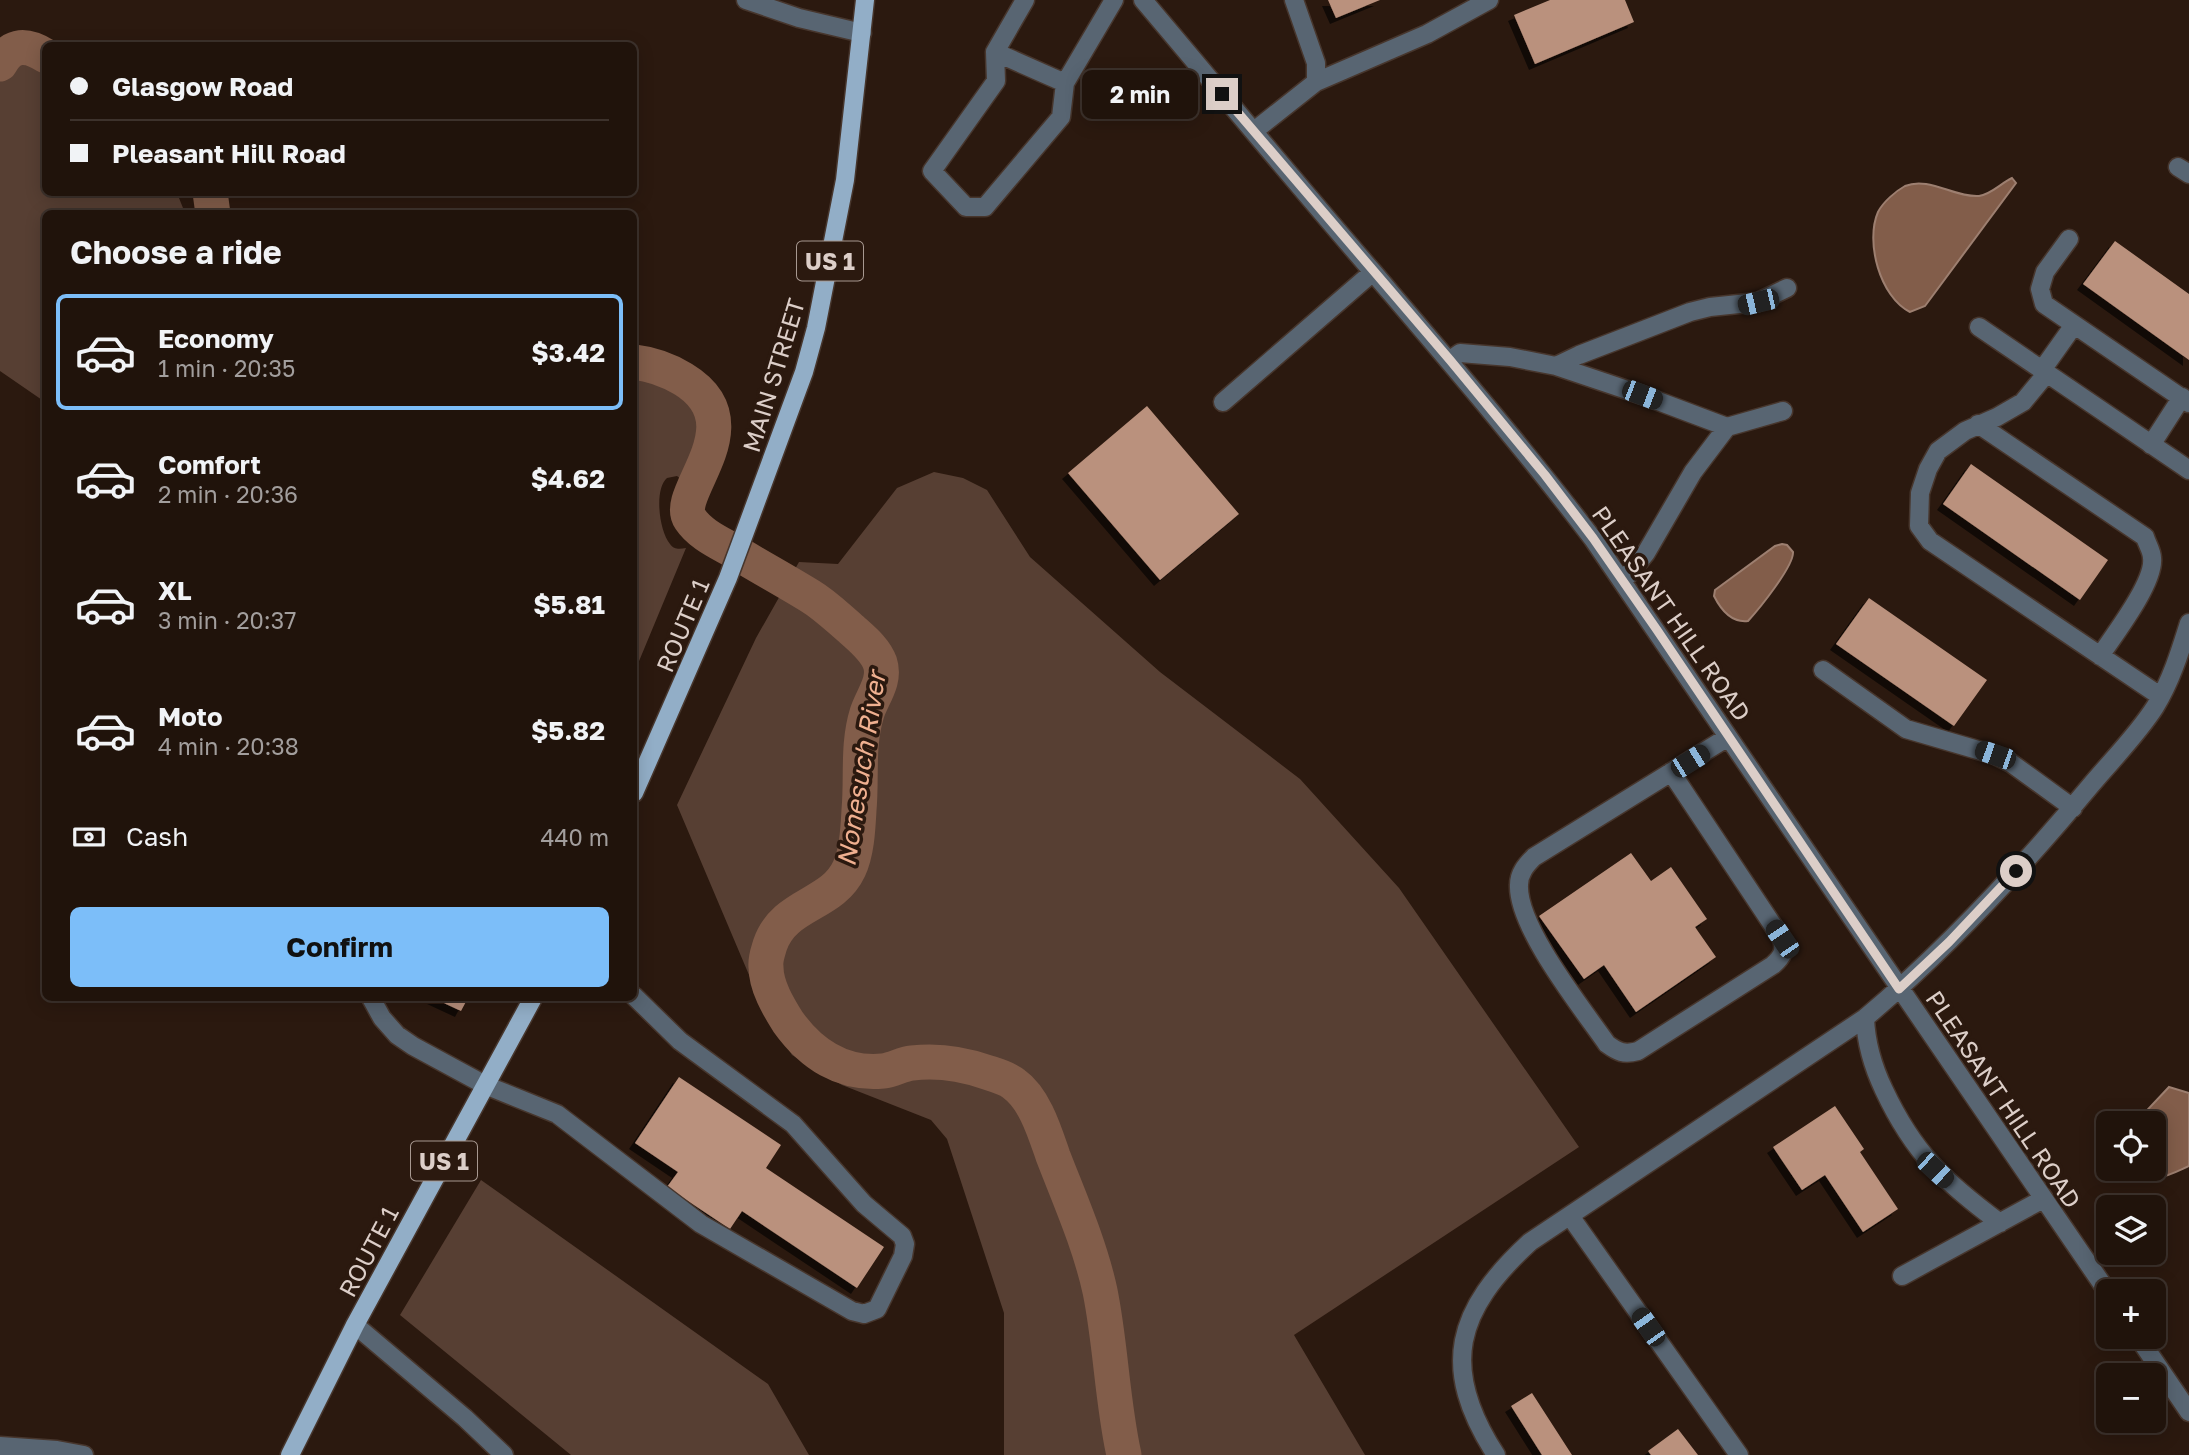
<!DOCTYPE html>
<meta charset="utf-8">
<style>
body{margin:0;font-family:"Golos Text",sans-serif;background:#2d2019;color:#f1f3f6;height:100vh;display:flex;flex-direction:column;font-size:26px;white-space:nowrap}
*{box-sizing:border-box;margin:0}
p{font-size:23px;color:#a29e9d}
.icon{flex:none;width:38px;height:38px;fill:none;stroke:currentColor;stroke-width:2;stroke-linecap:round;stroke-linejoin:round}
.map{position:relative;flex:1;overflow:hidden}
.panel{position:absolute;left:42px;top:210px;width:595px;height:791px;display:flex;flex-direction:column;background:#20130b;border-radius:10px;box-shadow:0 4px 18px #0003,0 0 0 2px #3d322c}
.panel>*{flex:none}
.banner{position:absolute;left:42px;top:42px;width:595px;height:154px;border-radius:10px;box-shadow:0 4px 18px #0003,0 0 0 2px #3d322c;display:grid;align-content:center;height:154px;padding:0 28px;background:#20130b}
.fabs{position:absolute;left:2096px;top:1111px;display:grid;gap:14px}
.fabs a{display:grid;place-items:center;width:70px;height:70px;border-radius:10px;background:#20130b;box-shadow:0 4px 18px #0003,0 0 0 2px #3d322c;font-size:35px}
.end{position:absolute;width:32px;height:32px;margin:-16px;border:9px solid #dccec8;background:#111;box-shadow:0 0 0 4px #111}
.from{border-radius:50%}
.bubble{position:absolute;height:49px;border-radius:10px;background:#20130b;box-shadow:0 4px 18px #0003,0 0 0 2px #3d322c;font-size:23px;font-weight:700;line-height:49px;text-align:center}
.car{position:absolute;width:21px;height:42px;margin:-21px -10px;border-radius:9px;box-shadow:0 0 5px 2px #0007;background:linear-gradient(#222 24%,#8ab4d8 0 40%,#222 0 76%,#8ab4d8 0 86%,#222 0)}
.banner b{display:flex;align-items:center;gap:24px;height:66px;font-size:26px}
.banner b+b{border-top:2px solid #3d322c}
.banner i{width:18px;height:18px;background:#f1f3f6}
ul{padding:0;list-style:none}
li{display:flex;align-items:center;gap:21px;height:116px;margin:0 14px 10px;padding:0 14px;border:4px solid transparent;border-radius:10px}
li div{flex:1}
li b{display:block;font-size:26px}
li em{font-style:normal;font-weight:700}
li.on{border-color:#7cbef9}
li>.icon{width:63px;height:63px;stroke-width:1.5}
h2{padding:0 28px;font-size:32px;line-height:84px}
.pay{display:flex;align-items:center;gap:18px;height:77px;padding:0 28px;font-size:26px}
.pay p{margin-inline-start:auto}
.primary-button{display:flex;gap:14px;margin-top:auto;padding:14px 28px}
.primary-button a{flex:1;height:80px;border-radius:10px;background:#7cbef9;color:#111;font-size:28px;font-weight:700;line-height:80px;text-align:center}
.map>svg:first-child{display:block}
.green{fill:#573f33}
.water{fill:#825d4a;stroke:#9d7f70;stroke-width:2}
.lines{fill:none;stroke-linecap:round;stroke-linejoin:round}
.river{stroke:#825d4a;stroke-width:35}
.building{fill:#ba917d;filter:url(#shadow)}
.minor-casing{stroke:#47362d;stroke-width:21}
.major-casing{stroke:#47362d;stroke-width:21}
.minor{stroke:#586572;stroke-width:18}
.major{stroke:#92aec7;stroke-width:18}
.route{stroke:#dccec8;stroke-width:9}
.labels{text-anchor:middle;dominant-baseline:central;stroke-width:7;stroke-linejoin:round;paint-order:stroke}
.shield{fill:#2b190f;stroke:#a79890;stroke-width:2}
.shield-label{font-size:23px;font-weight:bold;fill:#dccec8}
.street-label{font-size:24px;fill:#dccec8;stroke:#2b190f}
.water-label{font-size:26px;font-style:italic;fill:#f0b090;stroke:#2b190f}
</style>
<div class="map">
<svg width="2189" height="1455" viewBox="0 0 2189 1455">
<defs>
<filter id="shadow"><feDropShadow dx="-6" dy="6" stdDeviation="0" flood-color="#0009"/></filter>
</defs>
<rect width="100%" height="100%" fill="#2b190f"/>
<path class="green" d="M25,61l20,7 1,124 131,1 8,20 -139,1 -1,188 -45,-31v-292l9,-12z
M634,372c17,3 58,31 67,46 5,8 4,18 2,27l-4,-1 -4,5 2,12 -4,19 -6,4 -10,-8 -10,2c-13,11 -8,53 3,66 4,6 10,5 16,4l-49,118 -3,-2z
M934,472l29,6 24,12 43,67 130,115 140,107 99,109 180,259 -285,188 71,120h-361v-142l-57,-174 -16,-19 -89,-35 -50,-30 -29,-47 -86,-203 79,-167 43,-76 39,2 59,-76z
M481,1180l287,204 41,71h-238l-171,-140z"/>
<path class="water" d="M2012,178l4,5 -91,123 -15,6c-30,-15 -45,-70 -32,-100 5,-10 18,-21 27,-26 24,-10 50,12 74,10 13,-2 22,-13 33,-18z
M1782,544l5,1 6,7c1,14 -34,57 -45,69 -17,2 -27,-11 -34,-25l1,-6 60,-44z
M2169,1087l20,6v73c-18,8 -37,20 -52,3h17v-45l-19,-1z"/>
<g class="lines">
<path class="river" d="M0,64c12,-21 27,-20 46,-8
M210,192l3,22
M634,362c17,2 34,8 49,17 74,45 -11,114 7,140 10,15 28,23 42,31 26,16 52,30 78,46 15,9 28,22 41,33 11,10 24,20 29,34 6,18 -8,34 -13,50 -10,32 -5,64 -8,97 -1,18 -2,42 -10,59 -17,37 -65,34 -79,76 -2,7 -5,14 -4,22 0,19 12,39 22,55 23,32 54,53 95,49 10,-1 19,-7 29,-8 25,-3 51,1 74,9 9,3 21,6 28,12 21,15 31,49 39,72 17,44 37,89 47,135 11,54 12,110 24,164"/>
</g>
<path class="building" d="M1328,0h52l-44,18z
M1550,0h75l9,22 -99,42 -21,-49z
M2115,241l74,53v66l-106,-76z
M1147,406l92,108 -79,66 -92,-107z
M1971,464l137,96 -28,40 -137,-96z
M1869,598l118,82 -33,46 -118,-82z
M1631,853l20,28 20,-14 36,52 -12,8 21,30 -80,55 -32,-47 -20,14 -45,-63z
M433,998h35l-7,13z
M679,1077l102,68 -15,23 118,79 -27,41 -115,-77 -12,18 -63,-42 11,-15 -43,-29z
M1835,1106l29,43 -4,3 38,57 -35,23 -38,-57 -23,15 -29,-43z
M1532,1393l40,62h-30l-31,-49z
M1678,1429l20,26h-47l-3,-4z"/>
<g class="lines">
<g class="minor-casing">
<path id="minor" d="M746,0l53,18 63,15
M1025,0l-30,52 70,31
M1143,0c77,91 152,182 230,272 75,88 150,175 220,267l516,755
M995,52l1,29 -64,90 34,36h19l76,-90 4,-34 49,-83
M1316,82l111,-48 62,-34
M1254,131l62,-49v-19l-22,-63
M2178,167l11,7
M2069,239l-24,33 -5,17 4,15 145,99
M1979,327l210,143
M1450,360l10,-7 50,4 46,9 86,29 85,32 56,-16
M1556,366l23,-11 111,-43 20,-5 48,-5 29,-14
M2042,370l32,-45
M2047,373l-24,29 -26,15 -32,14 -27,20 -10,18 -8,24 -1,33 11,15 230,155
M1223,402l150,-130
M1978,424l167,113c2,7 7,14 7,21 3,24 -38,77 -52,98
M2151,445l31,-48
M1623,581l23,-28 47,-81 34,-45
M1823,670l83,59 89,26 16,8 62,45
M1671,772l111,167c3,12 1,17 -9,26l-135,86c-14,4 -20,1 -31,-7 -25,-36 -90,-117 -88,-159 0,-12 7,-20 15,-28l194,-120
M371,998l11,20 15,17 16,11 72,39 72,29 144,110 151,87 12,3 13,-5 26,-53 2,-12 -3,-8 -38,-32 -71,-80 -113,-83 -46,-45
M1865,1018c1,26 8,49 19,72 30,64 61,92 116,133
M1570,1216l169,239
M1902,1276l141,-77
M355,1325l110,93 39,37
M2138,1337l51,75
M0,1446l57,4 27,5
M1496,1455c-57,-88 -40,-145 34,-213l335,-224c83,-70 157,-150 226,-233 21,-25 46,-50 64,-78 16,-26 25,-55 34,-84"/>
</g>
<g class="major-casing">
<path id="major" d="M634,793l94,-215 76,-206 12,-44 29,-148 20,-180
M290,1455l65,-130 178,-327"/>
</g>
<use href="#minor" class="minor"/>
<use href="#major" class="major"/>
</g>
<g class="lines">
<path class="route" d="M1222,94l228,266 95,115 48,63 64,92 242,359 50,-47 67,-71"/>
</g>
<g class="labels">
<g class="shield">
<rect x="797" y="241.5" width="66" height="39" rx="5"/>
<rect x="411" y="1141.5" width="66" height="39" rx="5"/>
</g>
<g class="shield-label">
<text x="830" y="261">US 1</text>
<text x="444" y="1161">US 1</text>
</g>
<g class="street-label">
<text transform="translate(773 375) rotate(-73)">MAIN STREET</text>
<text transform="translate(1672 613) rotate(55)">PLEASANT HILL ROAD</text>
<text transform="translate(682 625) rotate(-67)">ROUTE 1</text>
<text transform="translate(2004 1099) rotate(56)">PLEASANT HILL ROAD</text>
<text transform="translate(368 1251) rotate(-62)">ROUTE 1</text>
</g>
<g class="water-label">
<text transform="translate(861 769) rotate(-81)">Nonesuch River</text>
</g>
</g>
</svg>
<div class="fabs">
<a><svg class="icon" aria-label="locate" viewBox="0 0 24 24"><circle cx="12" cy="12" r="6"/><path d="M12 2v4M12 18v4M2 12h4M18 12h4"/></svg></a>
<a><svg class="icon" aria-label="layers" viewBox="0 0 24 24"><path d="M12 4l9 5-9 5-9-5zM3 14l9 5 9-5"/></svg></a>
<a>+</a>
<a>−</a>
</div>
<i class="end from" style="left:2016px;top:871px"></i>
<i class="end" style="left:1222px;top:94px"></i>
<div class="bubble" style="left:1082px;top:70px;width:116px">2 min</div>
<i class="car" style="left:1758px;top:302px;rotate:257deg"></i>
<i class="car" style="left:1642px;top:395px;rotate:111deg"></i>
<i class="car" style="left:1995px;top:755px;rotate:289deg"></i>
<i class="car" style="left:1690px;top:761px;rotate:58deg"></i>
<i class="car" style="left:1782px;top:939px;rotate:326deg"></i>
<i class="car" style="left:1935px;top:1170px;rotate:133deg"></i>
<i class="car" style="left:1648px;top:1327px;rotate:325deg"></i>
<div class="banner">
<b><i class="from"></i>Glasgow Road</b>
<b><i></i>Pleasant Hill Road</b>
</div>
<section class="panel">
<h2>Choose a ride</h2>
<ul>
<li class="on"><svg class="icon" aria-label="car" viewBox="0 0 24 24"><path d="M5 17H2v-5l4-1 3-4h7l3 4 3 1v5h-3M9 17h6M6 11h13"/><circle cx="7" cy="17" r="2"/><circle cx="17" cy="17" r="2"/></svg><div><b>Economy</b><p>1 min · 20:35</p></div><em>$3.42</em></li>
<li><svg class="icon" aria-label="car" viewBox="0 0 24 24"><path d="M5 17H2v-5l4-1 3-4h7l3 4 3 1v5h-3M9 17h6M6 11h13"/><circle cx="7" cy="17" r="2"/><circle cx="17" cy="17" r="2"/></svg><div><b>Comfort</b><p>2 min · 20:36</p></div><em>$4.62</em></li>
<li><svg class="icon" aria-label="car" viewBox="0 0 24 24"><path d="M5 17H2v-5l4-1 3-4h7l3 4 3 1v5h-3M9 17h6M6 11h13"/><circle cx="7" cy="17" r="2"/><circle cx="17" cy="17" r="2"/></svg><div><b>XL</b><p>3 min · 20:37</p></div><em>$5.81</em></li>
<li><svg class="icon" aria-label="car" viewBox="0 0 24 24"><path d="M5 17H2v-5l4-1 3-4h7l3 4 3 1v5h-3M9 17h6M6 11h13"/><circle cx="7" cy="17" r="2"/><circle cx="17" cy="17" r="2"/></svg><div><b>Moto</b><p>4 min · 20:38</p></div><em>$5.82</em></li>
</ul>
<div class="pay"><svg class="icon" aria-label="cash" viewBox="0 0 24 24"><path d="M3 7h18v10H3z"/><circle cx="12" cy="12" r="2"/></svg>Cash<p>440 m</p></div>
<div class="primary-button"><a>Confirm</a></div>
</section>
</div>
